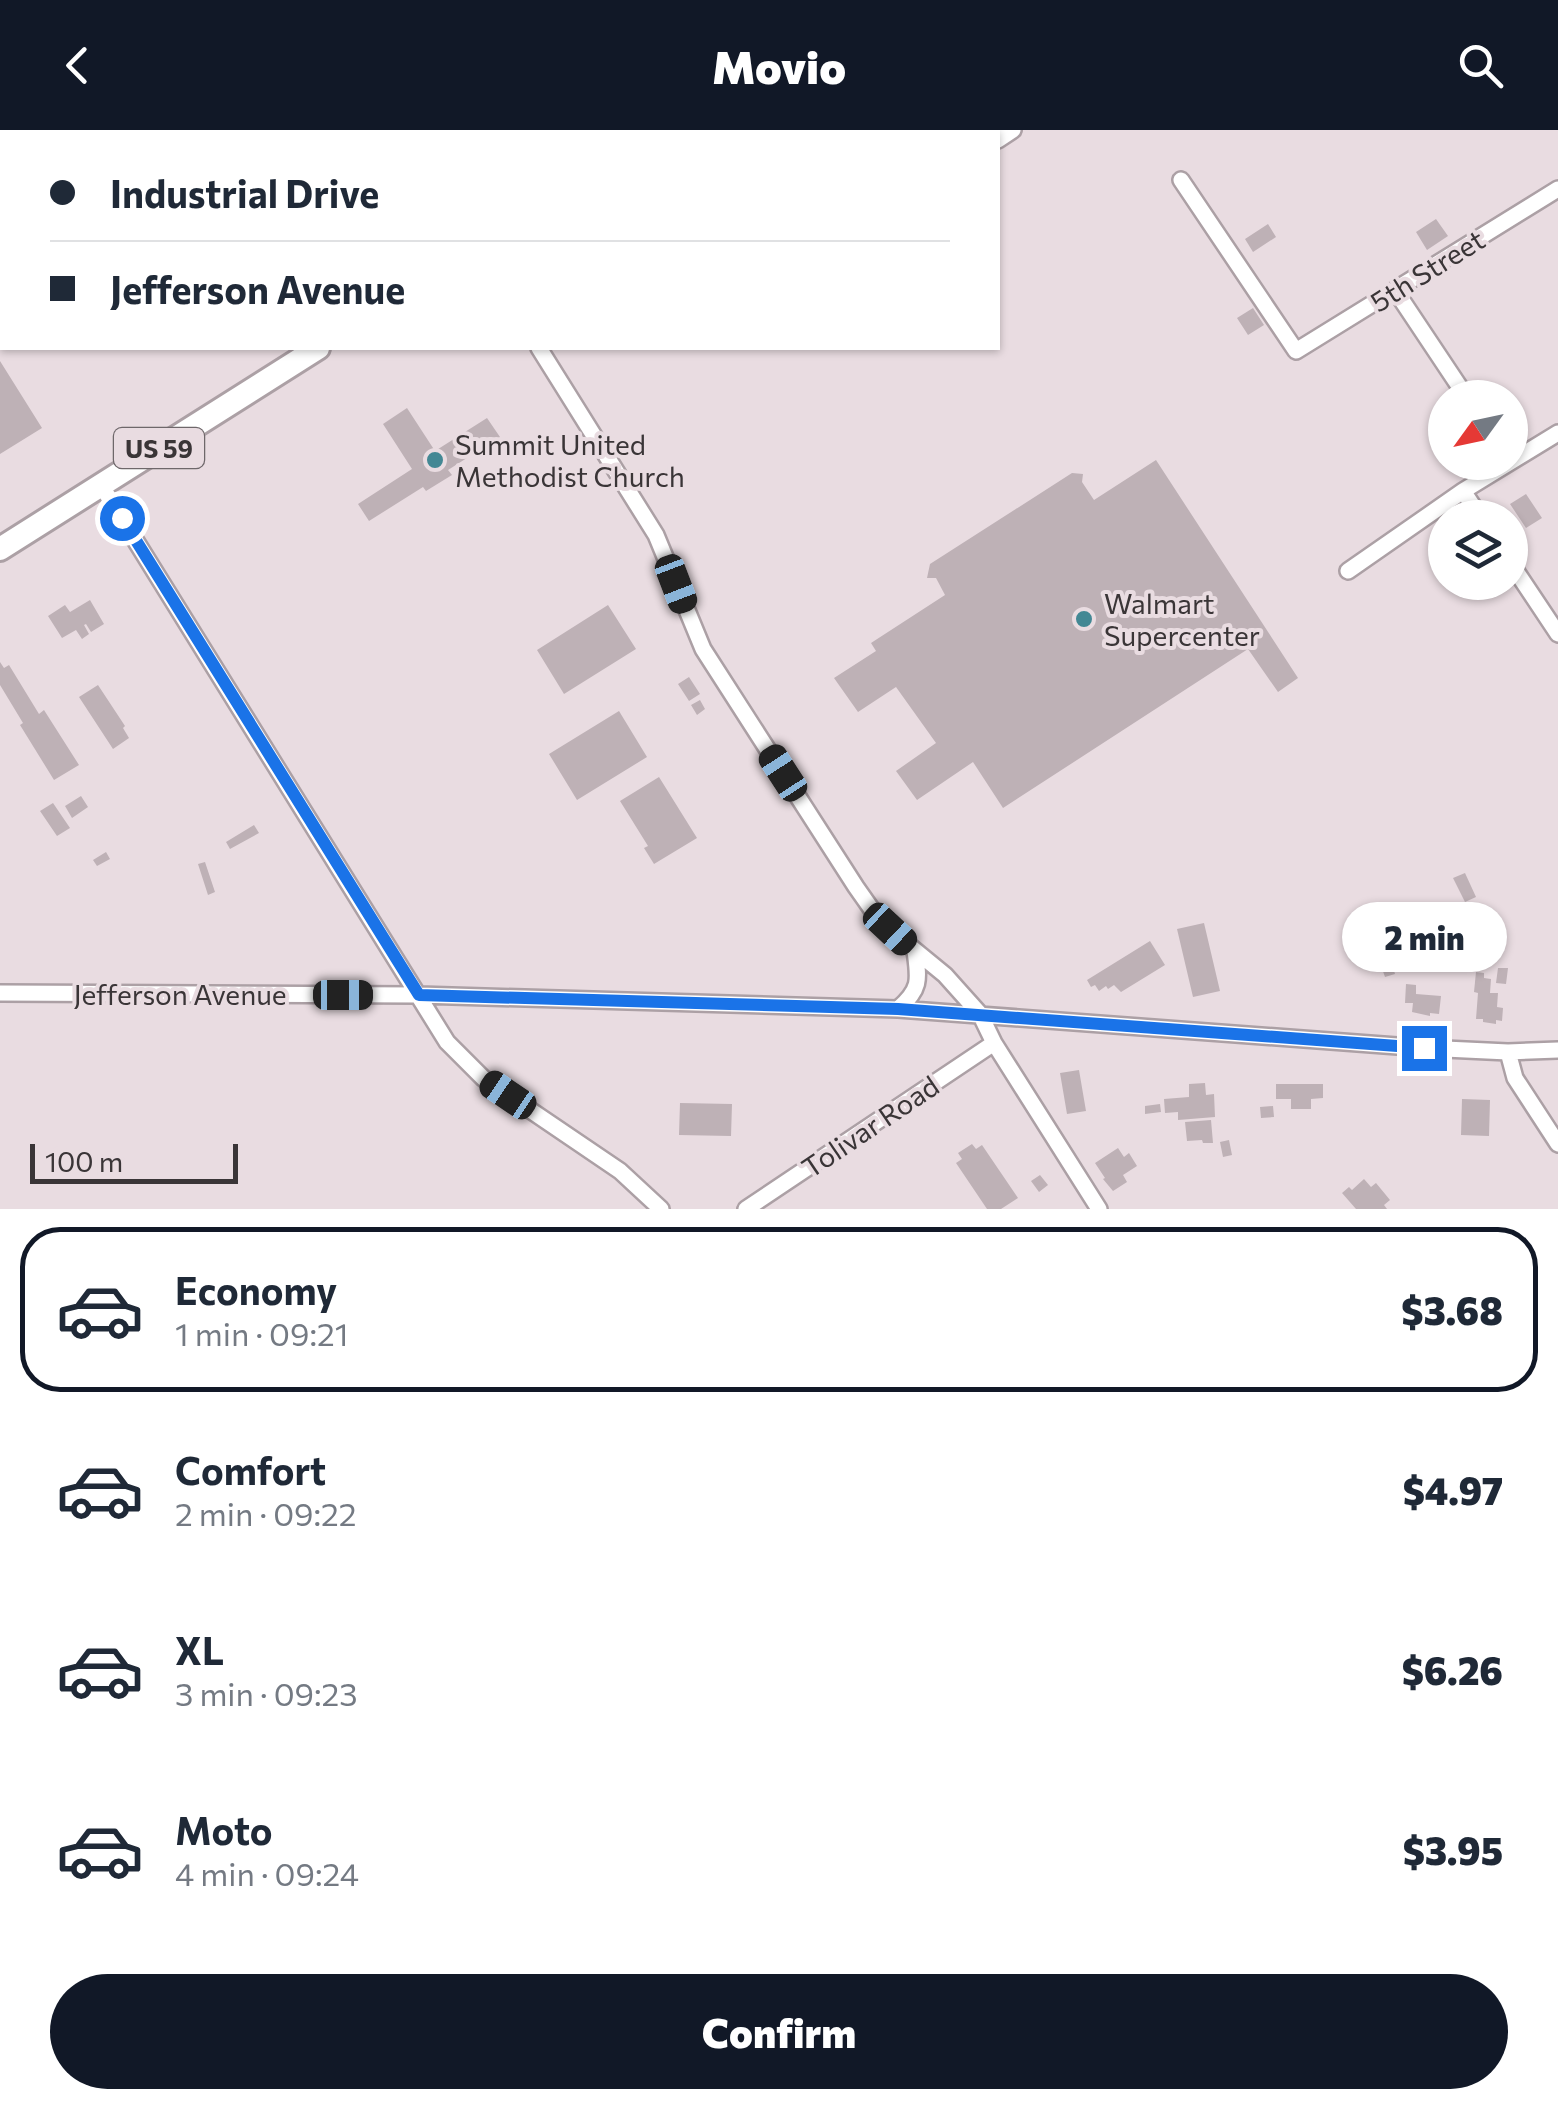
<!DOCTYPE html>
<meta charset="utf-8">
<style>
body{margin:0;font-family:Commissioner,sans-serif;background:#f6f6f7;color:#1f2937;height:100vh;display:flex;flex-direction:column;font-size:38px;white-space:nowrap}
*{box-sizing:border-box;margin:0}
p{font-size:32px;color:#747a83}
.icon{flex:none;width:55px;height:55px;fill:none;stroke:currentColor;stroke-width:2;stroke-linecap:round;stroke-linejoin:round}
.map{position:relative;height:1079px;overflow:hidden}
.panel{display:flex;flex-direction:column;background:#fff;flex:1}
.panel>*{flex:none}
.guide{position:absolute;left:0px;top:0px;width:1000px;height:220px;box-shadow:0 2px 8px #0004;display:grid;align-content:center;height:220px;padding:0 50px;background:#fff}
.needle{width:65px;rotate:237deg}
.buttons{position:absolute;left:1428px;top:250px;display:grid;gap:20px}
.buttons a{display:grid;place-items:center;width:100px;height:100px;border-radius:50%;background:#fff;box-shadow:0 2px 8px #0004;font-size:50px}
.scale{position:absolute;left:30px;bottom:25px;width:208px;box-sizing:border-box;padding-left:10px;border:5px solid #3a3537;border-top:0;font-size:28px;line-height:35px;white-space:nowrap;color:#3a3537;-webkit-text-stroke:8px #e9dce1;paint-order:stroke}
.end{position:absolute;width:45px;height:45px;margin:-22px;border:12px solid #1a73e8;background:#fff;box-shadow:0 0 0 5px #fff}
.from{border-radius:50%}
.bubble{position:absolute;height:70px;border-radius:35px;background:#fff;box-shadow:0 2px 8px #0004;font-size:32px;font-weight:800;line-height:70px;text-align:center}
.car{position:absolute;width:30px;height:60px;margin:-30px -15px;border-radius:12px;box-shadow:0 0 8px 2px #0007;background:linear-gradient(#222 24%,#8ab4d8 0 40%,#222 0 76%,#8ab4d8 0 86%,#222 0)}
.guide b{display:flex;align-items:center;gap:35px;height:95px;font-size:38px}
.guide b+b{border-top:2px solid #e0e1e3}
.guide i{width:25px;height:25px;background:#1f2937}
ul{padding:18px 0 0;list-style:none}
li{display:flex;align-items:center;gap:30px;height:165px;margin:0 20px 15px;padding:0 30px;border:5px solid transparent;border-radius:40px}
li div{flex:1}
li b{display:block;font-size:38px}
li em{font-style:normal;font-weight:800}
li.selected{border-color:#111827}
li>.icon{width:90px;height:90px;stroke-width:1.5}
.action{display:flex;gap:20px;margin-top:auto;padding:20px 50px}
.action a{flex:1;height:115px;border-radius:60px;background:#111827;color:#fff;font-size:40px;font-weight:800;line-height:115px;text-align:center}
header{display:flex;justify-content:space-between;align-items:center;height:130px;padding:0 50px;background:#111827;color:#fff;font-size:45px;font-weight:800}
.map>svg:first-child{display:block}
.building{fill:#beb1b6}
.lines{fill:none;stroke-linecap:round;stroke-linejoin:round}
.minor-casing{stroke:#aca0a5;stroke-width:20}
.highway-casing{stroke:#aca0a5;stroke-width:28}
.minor{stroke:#fff;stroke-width:15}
.highway{stroke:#fff;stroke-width:22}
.route{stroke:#1a73e8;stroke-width:12}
.poi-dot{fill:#438894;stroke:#e9dce1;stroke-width:4}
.labels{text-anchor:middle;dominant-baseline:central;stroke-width:8;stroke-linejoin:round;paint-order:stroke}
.shield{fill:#e9dce1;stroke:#6e676a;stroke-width:2.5}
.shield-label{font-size:25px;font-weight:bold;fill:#3a3537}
.street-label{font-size:28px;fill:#3a3537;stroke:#e9dce1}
.poi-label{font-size:28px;fill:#3a3537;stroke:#e9dce1;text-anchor:start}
</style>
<header><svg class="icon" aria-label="back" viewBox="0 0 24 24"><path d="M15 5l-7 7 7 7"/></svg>Movio<svg class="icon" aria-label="search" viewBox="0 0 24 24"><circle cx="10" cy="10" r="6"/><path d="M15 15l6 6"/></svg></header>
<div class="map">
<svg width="1558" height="1079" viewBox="0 0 1558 1079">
<rect width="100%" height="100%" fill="#e9dce1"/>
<path class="building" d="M1436,89l12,17 -21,14 -11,-18z
M1268,94l8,13 -23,15 -8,-13z
M1253,178l11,17 -16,10 -11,-17z
M0,231l42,67 -42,26z
M407,278l28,43 52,-33 13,19 -52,33 4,5 -26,16 -3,-4 -54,34 -11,-17 54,-35 -29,-45z
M1156,330l142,218 -20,14 -30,-43 -245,159 -30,-46 -56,38 -21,-29 40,-28 -40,-56 -38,25 -24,-34 42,-27 -5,-8 74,-48 -9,-17h-9l3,-14 142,-91 11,1 -1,8 12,18z
M1526,364l16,24 -16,10 -16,-24z
M90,470l14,24 -13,8 -5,-8 -2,1 5,9 -7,5 -6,-9 -14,8 -14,-22 17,-11 5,7z
M608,475l28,44 -72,45 -27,-44z
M0,532l4,6 5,-3 30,49 5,-4 35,55 -25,15 -34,-55 3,-2 -23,-38z
M689,547l11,17 -11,7 -11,-17z
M98,555l27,41 -2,2 6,10 -16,11 -34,-52z
M700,570l5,9 -8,6 -6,-10z
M619,581l28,46 -70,43 -28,-46z
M659,647l38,61 -43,26 -10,-16 4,-2 -28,-45z
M81,666l7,11 -16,11 -7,-12z
M53,673l17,25 -13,8 -17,-25z
M254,695l5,8 -29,16 -4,-7z
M106,722l4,7 -13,7 -4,-6z
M205,732l10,30 -7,3 -10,-31z
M1465,743l11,24 -11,5 -12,-24z
M1204,793l16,68 -27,6 -16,-68z
M1150,811l15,24 -44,27 -7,-7 -6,4 -2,-3 -7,5 -4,-6 -4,2 -4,-7z
M1390,827l5,17 -10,3 -6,-17z
M1498,838h10l-2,16 -10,-1z
M1476,842l8,1v5l7,1 -1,14h8l-1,14 6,1 -1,13 -6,-1v4l-13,-2v-3h-7l2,-26 -4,-1z
M1406,854l10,1v9l25,2 -2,18 -9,-1v3l-18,-4 1,-9h-8z
M1079,940l7,41 -19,3 -7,-41z
M1205,953l1,12 8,-1 1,23 -37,3v-8l-13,1 -1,-14 25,-2v-13z
M1276,954h47v14l-12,1v10h-20v-10h-15z
M1462,969l28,1 -1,36 -28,-1z
M680,973l52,1 -1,32 -52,-1z
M1160,974l1,8 -16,2v-8z
M1273,976l1,11 -13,1 -1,-11z
M1211,990l2,23h-10l-1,-3 -15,1 -2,-19z
M1229,1010l3,15 -9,2 -3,-15z
M972,1014l4,5 6,-4 36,53 -17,11h-14l-31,-46 6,-4 -4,-6z
M1118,1018l6,9 5,-4 8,13 -14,9 4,7 -14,9 -10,-12 2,-1 -10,-15z
M1040,1045l8,10 -9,7 -8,-11z
M1364,1049l7,8 5,-4 14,17 -6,5 3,4h-31l-14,-16 7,-6 3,3z"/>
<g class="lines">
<g class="minor-casing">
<path id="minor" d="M998,10l15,-10
M1181,50l115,171 262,-162
M1395,160l72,108
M539,218l117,187 47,114 153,238 19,27 31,29 39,32 17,19 18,20 14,29 105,166
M101,355l346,557 36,36 137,93 41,38
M1463,361l18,27
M1510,432l48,72
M1348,441l115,-80 95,-58
M0,863l419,2 479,14 526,39 84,4 50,-2
M898,879c23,-20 21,-29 17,-58
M1508,922l7,26 43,66
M746,1079l248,-166"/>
</g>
<g class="highway-casing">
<path id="highway" d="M660,2l4,-2
M0,419l318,-201"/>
</g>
<use href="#minor" class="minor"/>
<use href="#highway" class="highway"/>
</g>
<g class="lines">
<path class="route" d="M122,388l297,477 479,14 526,39"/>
</g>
<g class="poi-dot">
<circle cx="435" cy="330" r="10"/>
<circle cx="1084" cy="489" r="10"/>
</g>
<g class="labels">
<rect class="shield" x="114" y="298" width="90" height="40" rx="8"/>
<g class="shield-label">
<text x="159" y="318">US 59</text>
</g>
<g class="street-label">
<text transform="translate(1427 140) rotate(-32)">5th Street</text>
<text x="180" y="864">Jefferson Avenue</text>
<text transform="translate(870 996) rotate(-34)">Tolivar Road</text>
</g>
<g class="poi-label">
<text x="455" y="314">Summit United<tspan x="455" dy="32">Methodist Church</tspan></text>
<text x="1104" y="473">Walmart<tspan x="1104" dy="32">Supercenter</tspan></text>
</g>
</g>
</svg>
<div class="buttons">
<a><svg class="needle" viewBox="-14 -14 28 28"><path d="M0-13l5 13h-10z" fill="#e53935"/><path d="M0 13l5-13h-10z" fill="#747a83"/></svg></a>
<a><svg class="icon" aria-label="layers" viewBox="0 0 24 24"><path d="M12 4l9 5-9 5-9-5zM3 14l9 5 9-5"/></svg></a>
</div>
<div class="scale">100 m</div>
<i class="end from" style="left:122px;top:388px"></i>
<i class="end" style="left:1424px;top:918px"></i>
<div class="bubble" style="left:1342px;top:772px;width:165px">2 min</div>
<i class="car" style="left:676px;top:454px;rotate:159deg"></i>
<i class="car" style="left:783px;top:643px;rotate:327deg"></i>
<i class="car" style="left:890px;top:799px;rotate:133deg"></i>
<i class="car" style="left:343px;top:865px;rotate:90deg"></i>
<i class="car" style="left:508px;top:965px;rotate:304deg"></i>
<div class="guide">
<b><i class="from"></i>Industrial Drive</b>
<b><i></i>Jefferson Avenue</b>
</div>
</div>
<section class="panel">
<ul>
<li class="selected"><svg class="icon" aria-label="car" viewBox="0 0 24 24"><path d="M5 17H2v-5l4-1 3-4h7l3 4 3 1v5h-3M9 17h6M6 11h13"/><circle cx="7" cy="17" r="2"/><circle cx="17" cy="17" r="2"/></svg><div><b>Economy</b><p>1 min · 09:21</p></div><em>$3.68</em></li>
<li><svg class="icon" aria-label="car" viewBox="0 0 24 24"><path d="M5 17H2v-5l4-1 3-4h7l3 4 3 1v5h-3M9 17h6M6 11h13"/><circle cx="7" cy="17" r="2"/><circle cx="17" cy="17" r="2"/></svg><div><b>Comfort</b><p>2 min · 09:22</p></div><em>$4.97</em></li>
<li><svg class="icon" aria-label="car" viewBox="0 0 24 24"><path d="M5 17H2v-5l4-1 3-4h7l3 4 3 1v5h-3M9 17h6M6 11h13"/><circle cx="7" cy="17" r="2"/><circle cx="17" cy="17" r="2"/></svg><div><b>XL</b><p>3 min · 09:23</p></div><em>$6.26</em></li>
<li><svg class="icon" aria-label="car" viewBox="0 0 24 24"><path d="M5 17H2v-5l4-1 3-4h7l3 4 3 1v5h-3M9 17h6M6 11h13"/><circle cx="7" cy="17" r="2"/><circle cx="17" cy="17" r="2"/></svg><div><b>Moto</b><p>4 min · 09:24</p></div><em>$3.95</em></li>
</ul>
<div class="action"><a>Confirm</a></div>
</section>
